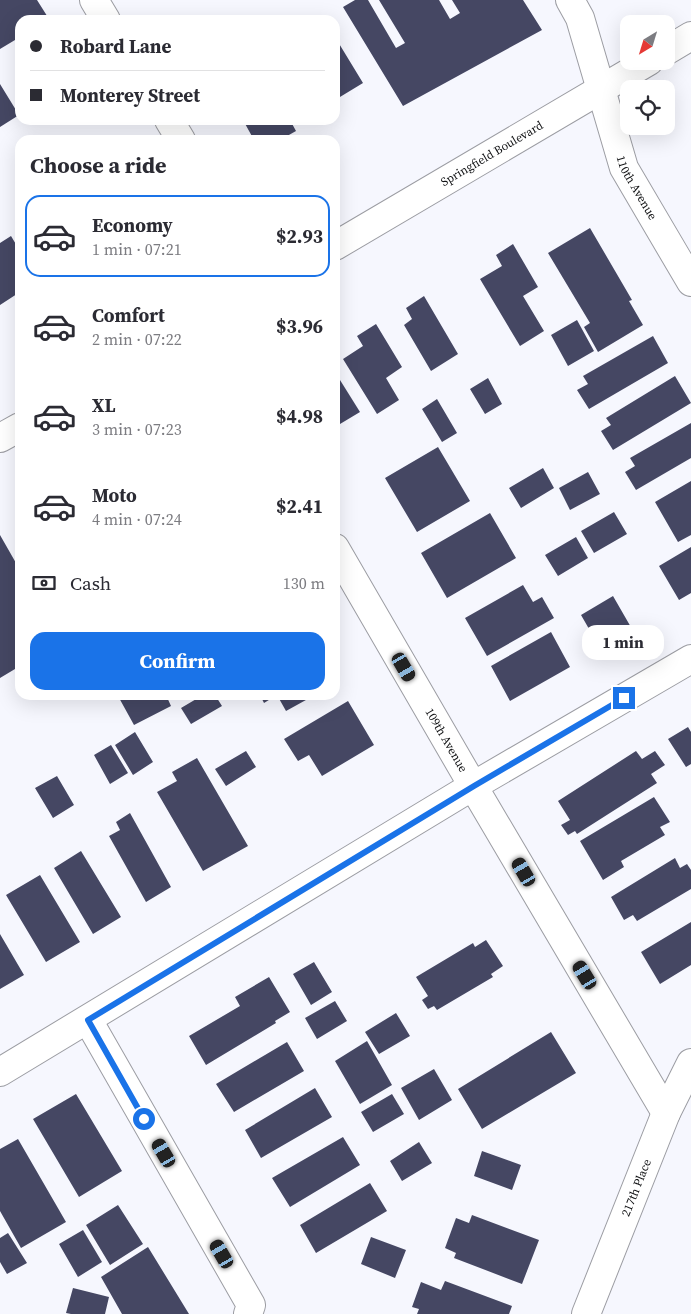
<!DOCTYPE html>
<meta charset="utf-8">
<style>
body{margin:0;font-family:"Source Serif 4",serif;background:#f2f2f3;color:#2b2b33;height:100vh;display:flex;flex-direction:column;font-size:19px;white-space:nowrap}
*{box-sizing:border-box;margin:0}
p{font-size:16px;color:#7c7c81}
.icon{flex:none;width:28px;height:28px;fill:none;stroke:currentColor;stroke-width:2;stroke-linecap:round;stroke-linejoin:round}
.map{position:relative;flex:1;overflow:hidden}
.side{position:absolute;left:15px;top:135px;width:325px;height:565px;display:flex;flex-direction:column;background:#fff;border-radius:15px;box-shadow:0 5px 20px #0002}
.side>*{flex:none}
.guide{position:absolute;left:15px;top:15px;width:325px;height:110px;border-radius:15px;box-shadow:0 5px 20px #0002;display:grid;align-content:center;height:110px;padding:0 15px;background:#fff}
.needle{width:32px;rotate:218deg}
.fabs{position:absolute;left:620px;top:15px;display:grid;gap:10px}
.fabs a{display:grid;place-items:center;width:55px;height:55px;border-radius:10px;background:#fff;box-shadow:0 5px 20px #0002;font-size:25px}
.end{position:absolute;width:22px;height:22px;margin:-11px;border:6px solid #1a73e8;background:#fff;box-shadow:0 0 0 2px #fff}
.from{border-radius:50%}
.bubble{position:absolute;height:35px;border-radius:15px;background:#fff;box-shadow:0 5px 20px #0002;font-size:16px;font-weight:700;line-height:35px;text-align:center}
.car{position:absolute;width:15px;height:30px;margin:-15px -8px;border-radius:6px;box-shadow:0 0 4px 1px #0007;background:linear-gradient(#222 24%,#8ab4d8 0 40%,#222 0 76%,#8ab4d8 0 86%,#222 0)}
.guide b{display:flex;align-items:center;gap:18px;height:48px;font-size:19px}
.guide b+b{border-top:1px solid #e1e1e2}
.guide i{width:12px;height:12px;background:#2b2b33}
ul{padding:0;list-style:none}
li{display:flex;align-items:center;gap:15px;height:82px;margin:0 10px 8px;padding:0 5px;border:2px solid transparent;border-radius:15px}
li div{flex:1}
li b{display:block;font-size:19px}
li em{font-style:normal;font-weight:700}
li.active{border-color:#1a73e8}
li>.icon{width:45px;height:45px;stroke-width:1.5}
h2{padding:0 15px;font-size:22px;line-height:60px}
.pay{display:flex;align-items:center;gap:12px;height:55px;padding:0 15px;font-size:19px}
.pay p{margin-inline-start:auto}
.primary-button{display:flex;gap:10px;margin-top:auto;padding:10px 15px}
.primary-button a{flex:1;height:58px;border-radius:15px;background:#1a73e8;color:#fff;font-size:20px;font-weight:700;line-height:58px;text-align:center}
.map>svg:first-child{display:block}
.building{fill:#454763}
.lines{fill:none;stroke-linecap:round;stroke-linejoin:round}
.street-casing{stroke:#9c9da3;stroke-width:30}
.primary-casing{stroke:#9c9da3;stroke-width:30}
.street{stroke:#fff;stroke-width:28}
.primary{stroke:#fff;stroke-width:28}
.route{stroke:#1a73e8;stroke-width:6}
.labels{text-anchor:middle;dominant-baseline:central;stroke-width:5;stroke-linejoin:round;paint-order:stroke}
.street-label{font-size:12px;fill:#131416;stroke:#f6f7fe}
</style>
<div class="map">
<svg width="691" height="1314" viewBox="0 0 691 1314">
<rect width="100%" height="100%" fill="#f6f7fe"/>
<path class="building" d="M0,0h37l12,19 -29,1v17l-20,12z
M355,0h13l28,48 9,-5 -26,-43h60l11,19 10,-6 -8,-13h71l19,30 -139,76 -60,-99z
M335,37l28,46 -28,17z
M0,84l19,31 -19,12z
M243,120h47l6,11 -16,9h-26z
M590,228l42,72 -3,1 14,24 -45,27 -14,-25 6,-4 -42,-70z
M11,236l9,15v41l-20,13v-62z
M513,244l25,43 -15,9 21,35 -24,15 -40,-67 22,-13 -6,-11z
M424,296l34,58 -27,17 -27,-46 8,-6 -6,-11z
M577,320l17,31 -26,15 -17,-31z
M376,324l26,43 -16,11 13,22 -22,14 -34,-55 20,-13 -6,-10z
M653,336l15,27 -79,46 -12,-19 11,-6 -5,-8z
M335,372l25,40 -25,15z
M675,376l16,27 -78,47 -12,-19 10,-6 -5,-7z
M488,378l14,26 -17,10 -15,-25z
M437,399l20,34 -15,9 -20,-33z
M691,423v35l-55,32 -11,-18 10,-6 -5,-8z
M438,447l32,54 -53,31 -32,-54z
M543,468l11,20 -33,20 -12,-20z
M588,472l12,22 -30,16 -11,-22z
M691,481v54l-13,7 -23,-40z
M614,512l13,22 -33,19 -13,-22z
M490,513l26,45 -69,40 -26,-45z
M0,535l20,35v96l-20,12z
M576,537l12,21 -30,18 -13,-21z
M691,547v46l-12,7 -20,-34z
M523,585l10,17 9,-5 12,21 -67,38 -22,-38z
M613,596l19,33 -32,19 -19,-33z
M551,632l19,35 -60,34 -19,-35z
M121,695h45l5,11 -37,19 -16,-29z
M203,695h12l7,11 -31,18 -10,-16z
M260,695h55l-29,16 -9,-16 -13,8z
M348,701l26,44 -52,31 -13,-21 -11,6 -14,-22z
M688,727l3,5v32l-5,3 -18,-28z
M135,732l18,30 -20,13 -18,-30z
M111,745l17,28 -18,11 -16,-29z
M246,751l10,16 -30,19 -11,-17z
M636,751l6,8 13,-8 10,14 -14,9 6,9 -80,51 -2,-3 -7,4 -7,-10 9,-5 -12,-19z
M197,758l51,88 -45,25 -46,-79 20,-11 -5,-9z
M57,776l17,29 -21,13 -18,-30z
M654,797l16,25 -10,5 5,8 -44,26 3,6 -21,13 -23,-39z
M130,813l41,74 -25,15 -37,-66 11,-6 -4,-8z
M81,851l40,66 -28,17 -39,-66z
M675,858l5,10 7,-4 4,6v19l-54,32 -4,-6 -9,5 -13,-23z
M40,875l40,67 -34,20 -40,-67z
M691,922v43l-31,19 -19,-32z
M0,934l24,41 -24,14z
M486,940l17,26 -12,8 2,3 -56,33 -3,-4 -6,3 -6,-9 6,-4 -12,-19 57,-34 2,4z
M314,962l18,30 -21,13 -18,-31z
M269,977l21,35 -15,9 1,2 -70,42 -17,-29 51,-30 -5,-9z
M335,1001l12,20 -30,18 -12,-21z
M396,1013l14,23 -31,18 -14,-22z
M551,1032l25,41 -94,56 -24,-40z
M367,1041l25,44 -32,19 -25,-43z
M287,1042l17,29 -70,41 -18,-28z
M434,1069l18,31 -33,20 -18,-32z
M315,1088l17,29 -71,41 -16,-28z
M76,1094l46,77 -43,26 -46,-78z
M392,1094l12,20 -31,18 -12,-20z
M343,1137l17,28 -70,42 -18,-29z
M18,1139l48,83 -45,26 -21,-37v-62z
M419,1142l13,21 -30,18 -12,-20z
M482,1151l39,14 -9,25 -38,-14z
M370,1183l17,28 -71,42 -16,-28z
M118,1205l25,39 -33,21 -24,-40z
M472,1215l67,25 -17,44 -68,-26 2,-5 -11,-5 11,-30 13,5z
M83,1230l19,32 -24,15 -19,-33z
M8,1233l19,30 -20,11 -7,-12v-24z
M371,1237l35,13 -11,28 -34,-14z
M148,1247l41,67h-67l-21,-37z
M445,1281l67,25 -3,8h-92l2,-5 -7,-2 9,-25 20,8z
M73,1288l36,9 -4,17h-34l-5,-1z"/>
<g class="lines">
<g class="street-casing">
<g id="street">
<path d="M94,0l12,20"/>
<path id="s1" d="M570,0l10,18 44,150 67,114"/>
<path d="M169,120l12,20"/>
<path id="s2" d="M335,548l138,238 193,327"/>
<path d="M88,1020l163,285 -3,9"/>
<path d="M0,1072l473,-286 218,-127"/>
<path id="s3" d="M586,1314l80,-201 25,-50"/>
</g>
</g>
<g class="primary-casing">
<g id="primary">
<path d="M666,51l25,-15"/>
<path id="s4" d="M335,246l314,-185"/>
<path d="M0,438l20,-11"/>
</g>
</g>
<use href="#street" class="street"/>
<use href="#primary" class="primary"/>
</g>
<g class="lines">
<path class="route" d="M144,1119l-56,-99 386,-234 150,-88"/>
</g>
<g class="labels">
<g class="street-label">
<text stroke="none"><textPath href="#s4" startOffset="182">Springfield Boulevard</textPath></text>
<text stroke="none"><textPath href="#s1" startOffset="200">110th Avenue</textPath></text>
<text stroke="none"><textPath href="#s2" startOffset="222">109th Avenue</textPath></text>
<text stroke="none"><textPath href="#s3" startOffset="136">217th Place</textPath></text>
</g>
</g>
</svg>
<div class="fabs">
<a><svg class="needle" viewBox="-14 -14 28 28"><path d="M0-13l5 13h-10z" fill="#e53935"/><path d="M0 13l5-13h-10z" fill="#7c7c81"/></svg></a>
<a><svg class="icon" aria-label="locate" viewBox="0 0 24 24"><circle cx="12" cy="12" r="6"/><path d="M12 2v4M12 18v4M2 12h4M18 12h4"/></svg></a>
</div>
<i class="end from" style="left:144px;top:1119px"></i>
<i class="end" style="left:624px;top:698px"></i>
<div class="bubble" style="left:582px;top:625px;width:82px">1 min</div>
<i class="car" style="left:404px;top:667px;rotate:150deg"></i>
<i class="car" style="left:524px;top:872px;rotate:330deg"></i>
<i class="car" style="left:585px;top:975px;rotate:329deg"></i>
<i class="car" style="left:164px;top:1153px;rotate:330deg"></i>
<i class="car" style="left:222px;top:1254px;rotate:330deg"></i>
<div class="guide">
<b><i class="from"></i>Robard Lane</b>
<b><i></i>Monterey Street</b>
</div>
<section class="side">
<h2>Choose a ride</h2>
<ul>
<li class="active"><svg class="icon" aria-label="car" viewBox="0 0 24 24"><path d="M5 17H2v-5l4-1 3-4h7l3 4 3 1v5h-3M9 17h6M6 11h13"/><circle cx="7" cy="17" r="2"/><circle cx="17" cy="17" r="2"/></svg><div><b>Economy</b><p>1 min · 07:21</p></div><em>$2.93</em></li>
<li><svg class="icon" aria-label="car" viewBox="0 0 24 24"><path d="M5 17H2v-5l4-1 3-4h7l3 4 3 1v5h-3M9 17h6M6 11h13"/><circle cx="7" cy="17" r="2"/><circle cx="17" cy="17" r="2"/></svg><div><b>Comfort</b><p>2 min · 07:22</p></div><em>$3.96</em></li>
<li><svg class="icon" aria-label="car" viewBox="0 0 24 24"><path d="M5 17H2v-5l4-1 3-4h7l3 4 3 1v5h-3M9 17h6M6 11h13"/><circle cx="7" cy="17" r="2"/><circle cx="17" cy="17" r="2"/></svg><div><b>XL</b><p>3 min · 07:23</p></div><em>$4.98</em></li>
<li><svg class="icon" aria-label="car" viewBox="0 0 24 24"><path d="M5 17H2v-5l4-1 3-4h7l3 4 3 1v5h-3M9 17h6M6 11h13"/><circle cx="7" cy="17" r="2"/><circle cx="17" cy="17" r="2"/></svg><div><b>Moto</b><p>4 min · 07:24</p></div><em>$2.41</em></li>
</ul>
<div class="pay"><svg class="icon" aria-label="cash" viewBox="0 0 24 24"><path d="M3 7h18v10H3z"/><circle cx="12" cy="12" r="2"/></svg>Cash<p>130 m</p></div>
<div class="primary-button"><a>Confirm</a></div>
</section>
</div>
